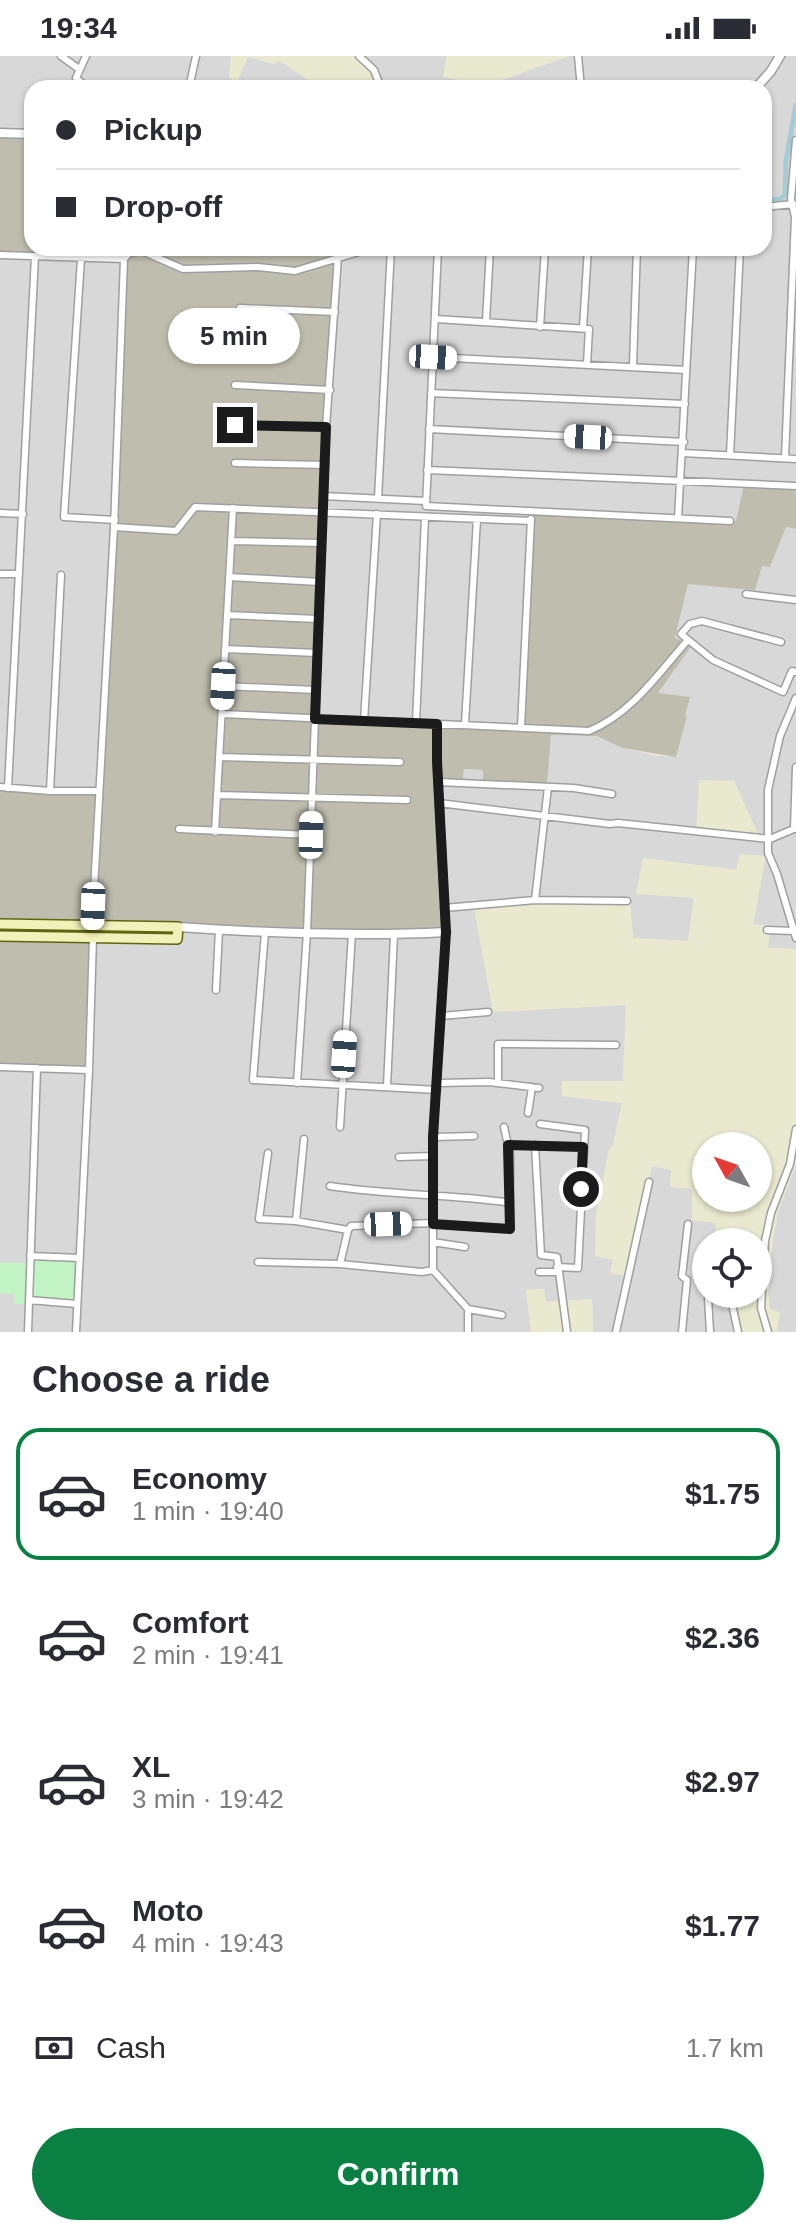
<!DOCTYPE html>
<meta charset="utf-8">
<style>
body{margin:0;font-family:Helvetica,sans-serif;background:#f7f7f7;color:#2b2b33;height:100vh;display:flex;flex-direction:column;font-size:30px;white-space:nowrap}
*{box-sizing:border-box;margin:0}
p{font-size:26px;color:#7c7c81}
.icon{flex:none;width:44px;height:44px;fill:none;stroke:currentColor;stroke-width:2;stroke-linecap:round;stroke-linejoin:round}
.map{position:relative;height:1276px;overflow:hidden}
.sheet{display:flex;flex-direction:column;background:#fff;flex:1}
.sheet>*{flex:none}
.hud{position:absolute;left:24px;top:24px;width:748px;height:176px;border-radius:24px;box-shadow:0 2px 6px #0004;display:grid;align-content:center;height:176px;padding:0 32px;background:#fff}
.needle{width:52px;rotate:310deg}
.buttons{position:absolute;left:692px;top:1076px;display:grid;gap:16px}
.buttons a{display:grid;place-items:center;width:80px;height:80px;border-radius:50%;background:#fff;box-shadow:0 2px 6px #0004;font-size:40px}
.end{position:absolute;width:36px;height:36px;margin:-18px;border:10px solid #1b1b1b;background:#fff;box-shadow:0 0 0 4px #fff}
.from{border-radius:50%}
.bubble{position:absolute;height:56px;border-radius:28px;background:#fff;box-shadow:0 2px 6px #0004;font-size:26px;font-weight:700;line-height:56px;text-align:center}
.car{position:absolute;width:24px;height:48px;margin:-24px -12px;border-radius:10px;box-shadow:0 0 6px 2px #0007;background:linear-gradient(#fff 24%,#345 0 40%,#fff 0 76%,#345 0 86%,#fff 0)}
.hud b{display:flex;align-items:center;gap:28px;height:76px;font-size:30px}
.hud b+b{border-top:2px solid #e1e1e2}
.hud i{width:20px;height:20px;background:#2b2b33}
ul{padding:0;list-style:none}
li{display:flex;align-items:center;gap:24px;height:132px;margin:0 16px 12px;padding:0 16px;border:4px solid transparent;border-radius:24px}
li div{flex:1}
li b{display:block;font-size:30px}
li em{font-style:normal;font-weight:700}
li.selected{border-color:#0b8043}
li>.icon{width:72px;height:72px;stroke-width:1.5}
h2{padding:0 32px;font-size:36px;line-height:96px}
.pay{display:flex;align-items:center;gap:20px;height:88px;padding:0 32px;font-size:30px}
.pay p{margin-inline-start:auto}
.action{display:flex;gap:16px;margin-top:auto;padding:16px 32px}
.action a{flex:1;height:92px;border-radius:48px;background:#0b8043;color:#fff;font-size:32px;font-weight:700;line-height:92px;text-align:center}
.status{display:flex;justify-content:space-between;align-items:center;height:56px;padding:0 40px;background:#fff;direction:ltr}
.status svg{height:22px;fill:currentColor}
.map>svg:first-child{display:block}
.residential{fill:#d9d8d8}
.construction{fill:#bfbeae}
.farmland{fill:#e8e9ce;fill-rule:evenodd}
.park{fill:#c1f3c3}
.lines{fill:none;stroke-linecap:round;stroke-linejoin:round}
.canal{stroke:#a5ccd5;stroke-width:5}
.minor-casing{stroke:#9f9f9f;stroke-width:9}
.tertiary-casing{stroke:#9f9f9f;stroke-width:11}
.secondary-casing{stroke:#5f650f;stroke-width:12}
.minor{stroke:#fff;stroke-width:6}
.tertiary{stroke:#fff;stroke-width:8}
.secondary{stroke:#f1f2b9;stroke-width:9}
.route{stroke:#1b1b1b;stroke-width:10}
</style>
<div class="status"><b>19:34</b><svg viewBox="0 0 49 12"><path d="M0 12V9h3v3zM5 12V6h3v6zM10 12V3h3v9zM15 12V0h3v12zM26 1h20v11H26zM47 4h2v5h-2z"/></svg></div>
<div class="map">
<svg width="796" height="1276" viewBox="0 0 796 1276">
<rect width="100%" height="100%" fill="#ebe8e1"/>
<path class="residential" d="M0,0h231l-2,20 19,-19 25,7 7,-3 40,27h-288v46l-32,-1z
M361,0h86l-4,21 16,3 3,8h-87l-5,-22z
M569,0h227v428l-60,37 -215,206 -206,-8 23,-462 34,-9h392v-160h-285z
M0,199l124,4 -26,532 -98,-4z
M786,471l10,2v420l-29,-1 -14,-23 12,-69 -28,14 -94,-12 51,39 -6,44 -55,-3 -3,-34 -137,107 133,-6 -3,76h-60l-1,15 60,7 -9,43 27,65 12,-45 19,4 21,18 24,35 -1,19h-9v52l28,3 7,35h-148l-1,-33 -47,3 -1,-13 -18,1 5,42h-531v-39l15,1 -1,9 19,-40h-33v-196l92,-141 346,-143 25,-3 1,-11 19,1v11l67,-46 47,1 25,12 35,8h19l11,-38 -30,-25 34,-48 -16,-6 13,-55 74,-18 8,1z
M796,1108v168h-19l2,-19 -9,-4 -2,-15 5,-55 5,-27z"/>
<path class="construction" d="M0,77l32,1v114h340l-34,10 -23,460 206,9 11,-216 204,10 8,-37h52v45l-10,-2 -16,40 -8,-1 -7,24 -67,-6 -13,54 17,7 -34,48 32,4 -5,19 2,1 -11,40 -54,-9 -25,-12 -46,-1 -4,49 -64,-3v-11l-19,-1 -1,11 -25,3 8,149 -354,-5 -3,143 -89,-3v-280l98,4 26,-532 -124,-4z"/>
<path class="farmland" d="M231,0h130l9,10 5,22h-55l-40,-27 -6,3 -26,-7 -12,27 -7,-8z
M447,0h122l-90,32h-17l-3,-8 -16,-3z
M699,724l35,1 26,57 -64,-7z
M740,798l26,2 -13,68 17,2 -2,22 28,1v215l-18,48 -5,27 -5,55 2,15 10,3 -3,20h-36l-7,-35 -22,-3h46v-52h-43l1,-19 -24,-3v-31l-22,-2 1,-17 -19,-4 -26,110 -16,-3 3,-13 -18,-4 1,-43 13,-64 4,-3 9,-43 -60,-7v-15h61l3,-76 -133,7 -19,-104 80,-7 76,3 3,34 55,3 6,-43 -58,-4 7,-36 93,12zM706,1090h52v52h-52z
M544,1233l2,13 46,-3 1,33h-62l-5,-42z"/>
<path class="park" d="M33,1199l47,3 -3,46h-63l1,-10 -15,-1v-30h32z"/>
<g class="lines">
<path class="canal" d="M13,81l19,1
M764,144l16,-1 5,-4 1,-34 10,-56"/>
<g class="minor-casing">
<path id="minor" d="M61,0l18,13
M86,0l-10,22 12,10
M359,0l15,14 7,18
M578,0l3,32
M189,32l7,-32
M764,151l29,-3
M438,192l-12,258 304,15
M0,199l124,4 5,-6 13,-2 41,18 75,-2 37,4 77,-23
M81,203l-17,258 51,3
M240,252l95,4
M436,263l153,10 -2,35
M486,266l4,-74
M540,271l5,-79
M583,272l5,-80
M433,301l253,13
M633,309l4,-117
M235,329l95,5
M431,337l254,11
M235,369l91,2
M429,373l255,13
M683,397l113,6
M730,399l10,-207
M785,402l10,-241 -4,-18 5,-59
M235,407l90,2
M427,414l369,16
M323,440l103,5
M378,443l13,-251
M0,457l23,1
M678,462l15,-270
M114,471l62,4 19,-24 336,14
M232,485l89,2
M0,518h19
M229,521l91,5
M746,538l50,6
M227,559l91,4
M781,586l-79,-21 -12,3 -9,10 32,26 70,32 9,-21 4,1
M225,593l92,4
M223,630l93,4
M796,642l-16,38 -12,54v63l9,21 19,64
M222,658l367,17c42,-17 69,-57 98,-90
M364,665l13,-207
M416,667l9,-206
M437,668v37l9,171 -13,205v133l35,39v23
M465,668l12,-205
M521,671l10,-208
M219,701l181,5
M438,726l136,6 38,6
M0,731l50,4h48
M8,732l27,-532
M50,735l11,-216
M217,739l190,5
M439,747l171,21 8,-1 152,16 26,-11
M179,773l132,6
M794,773l2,-62
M215,776l18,-324
M535,844l13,-113
M444,852l91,-8 92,1
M92,870l22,-399 10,-268
M767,874l27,1
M265,876l-12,148 184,10
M216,934l3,-60
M441,960l47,-4
M0,1011l89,3
M297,1027l10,-151 19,-505 12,-170
M437,1027l52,-1 50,6
M498,1027v-39l118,1
M387,1031l7,-152
M528,1057l4,-26
M540,1068l45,6 -7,138 -21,-1
M340,1071l12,-194
M433,1081l41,-1
M508,1089l75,2
M535,1089l6,110 16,2 10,75
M268,1097l-9,66 37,2 52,9 3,-4 82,-3
M399,1101l34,-1
M330,1130c58,9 117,8 175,16
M296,1165l8,-82
M433,1168l77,5v-75l-6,-27
M433,1186l32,5
M30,1200l50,2
M258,1206l82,2 82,8 11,-2
M340,1208l8,-34
M539,1216h19
M708,1242l2,34
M731,1243l7,33
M29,1244l48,4
M468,1253l34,6
M28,1276l9,-264
M76,1276l13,-262 4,-133
M616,1276l33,-150
M682,1276l5,-52 -5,-4 6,-52
M768,1276l-7,-24 4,-67 6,-28 19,-49 6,-35"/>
</g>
<g class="tertiary-casing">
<path id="tertiary" d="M756,32l15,-17 9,-15
M0,77l32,1
M178,871c89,6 179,10 268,5"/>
</g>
<g class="secondary-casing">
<path id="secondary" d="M0,868l178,3 -1,12 -177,-3"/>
</g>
<use href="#minor" class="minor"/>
<use href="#tertiary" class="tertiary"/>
<use href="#secondary" class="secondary"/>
</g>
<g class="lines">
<path class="route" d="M235,369l91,2 -11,292 122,5v37l9,171 -13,205v87l77,5 -2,-84 75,2 -2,42"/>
</g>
</svg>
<div class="buttons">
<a><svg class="needle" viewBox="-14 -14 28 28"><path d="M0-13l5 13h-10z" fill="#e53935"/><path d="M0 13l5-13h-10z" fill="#7c7c81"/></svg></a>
<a><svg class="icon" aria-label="locate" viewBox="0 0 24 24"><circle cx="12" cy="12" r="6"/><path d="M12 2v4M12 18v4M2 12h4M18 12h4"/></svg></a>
</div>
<i class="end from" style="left:581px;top:1133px"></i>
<i class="end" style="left:235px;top:369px"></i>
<div class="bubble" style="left:168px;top:252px;width:132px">5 min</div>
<i class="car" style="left:433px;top:301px;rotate:93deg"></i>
<i class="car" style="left:588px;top:381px;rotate:273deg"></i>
<i class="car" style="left:223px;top:630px;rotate:183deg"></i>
<i class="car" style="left:311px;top:779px;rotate:1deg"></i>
<i class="car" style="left:93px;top:850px;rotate:182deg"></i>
<i class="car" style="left:344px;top:998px;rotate:4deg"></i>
<i class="car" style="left:388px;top:1168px;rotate:88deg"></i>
<div class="hud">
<b><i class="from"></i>Pickup</b>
<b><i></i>Drop-off</b>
</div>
</div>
<section class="sheet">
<h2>Choose a ride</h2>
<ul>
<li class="selected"><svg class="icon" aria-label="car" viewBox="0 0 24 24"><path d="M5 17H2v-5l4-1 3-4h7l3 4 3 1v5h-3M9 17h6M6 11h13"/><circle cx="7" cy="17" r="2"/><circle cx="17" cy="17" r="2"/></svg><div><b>Economy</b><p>1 min · 19:40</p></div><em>$1.75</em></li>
<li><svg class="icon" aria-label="car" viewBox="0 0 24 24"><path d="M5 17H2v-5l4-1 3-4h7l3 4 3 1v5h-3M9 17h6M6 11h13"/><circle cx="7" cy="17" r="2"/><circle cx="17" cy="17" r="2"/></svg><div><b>Comfort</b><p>2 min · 19:41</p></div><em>$2.36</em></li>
<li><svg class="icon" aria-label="car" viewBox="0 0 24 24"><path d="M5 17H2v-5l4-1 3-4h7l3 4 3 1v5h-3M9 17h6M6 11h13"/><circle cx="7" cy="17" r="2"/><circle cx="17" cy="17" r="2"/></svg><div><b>XL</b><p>3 min · 19:42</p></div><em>$2.97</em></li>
<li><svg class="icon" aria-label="car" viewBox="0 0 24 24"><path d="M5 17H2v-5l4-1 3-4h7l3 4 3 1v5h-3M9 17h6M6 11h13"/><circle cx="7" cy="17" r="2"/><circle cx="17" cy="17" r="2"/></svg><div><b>Moto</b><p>4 min · 19:43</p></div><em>$1.77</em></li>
</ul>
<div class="pay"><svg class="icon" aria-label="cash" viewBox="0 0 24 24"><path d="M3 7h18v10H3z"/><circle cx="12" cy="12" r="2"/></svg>Cash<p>1.7 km</p></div>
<div class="action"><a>Confirm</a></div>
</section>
